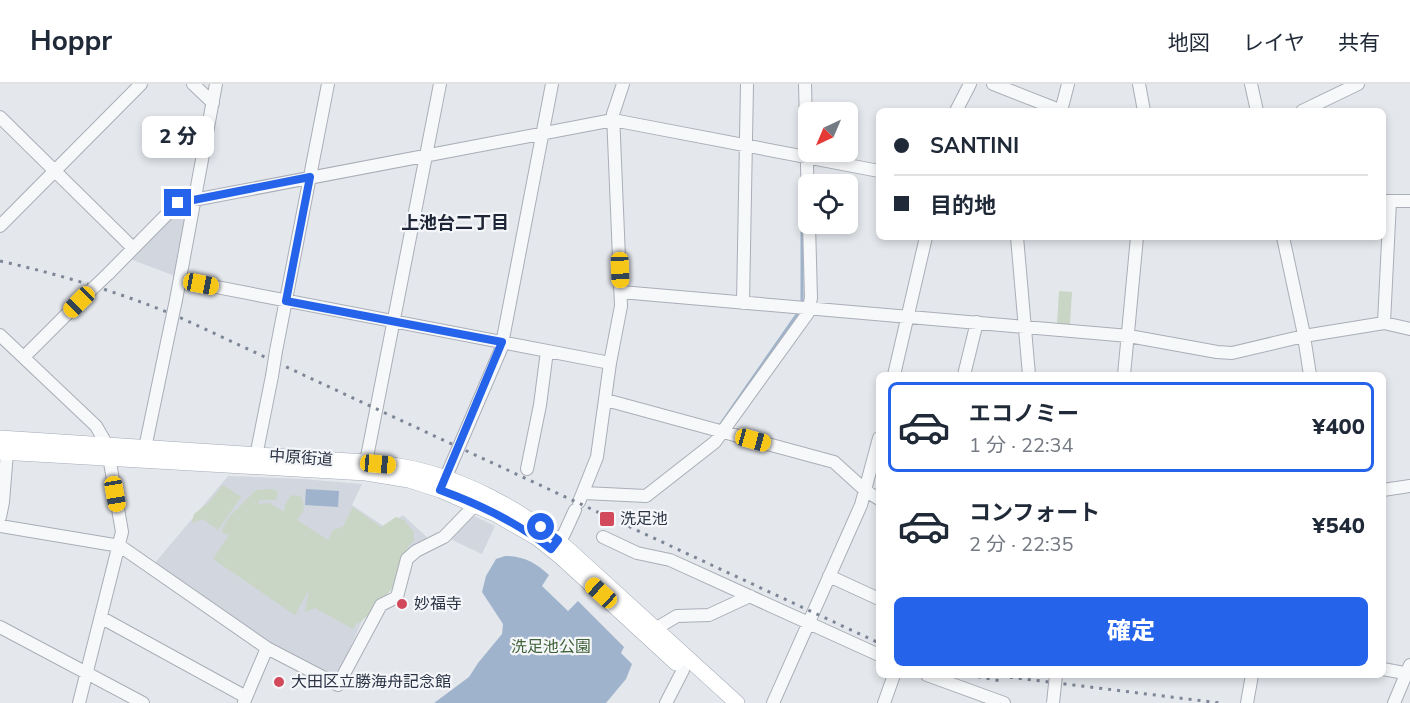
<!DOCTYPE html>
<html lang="ja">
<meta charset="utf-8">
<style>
body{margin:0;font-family:"Nunito Sans","Noto Sans JP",sans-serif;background:#f6f6f7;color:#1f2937;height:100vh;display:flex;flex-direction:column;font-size:22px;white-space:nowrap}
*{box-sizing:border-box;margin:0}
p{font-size:20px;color:#747a83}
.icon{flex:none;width:33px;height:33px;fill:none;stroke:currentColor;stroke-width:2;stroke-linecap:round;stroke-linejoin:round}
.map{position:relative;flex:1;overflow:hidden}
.drawer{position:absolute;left:876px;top:288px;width:510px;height:306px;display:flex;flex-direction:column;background:#fff;border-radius:9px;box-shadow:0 3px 9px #0003}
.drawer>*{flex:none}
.top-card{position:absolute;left:876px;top:24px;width:510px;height:132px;border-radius:9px;box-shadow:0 3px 9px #0003;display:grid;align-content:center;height:132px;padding:0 18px;background:#fff}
.needle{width:39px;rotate:224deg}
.controls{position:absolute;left:798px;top:18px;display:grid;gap:12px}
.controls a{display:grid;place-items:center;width:60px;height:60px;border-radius:9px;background:#fff;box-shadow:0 3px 9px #0003;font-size:30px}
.end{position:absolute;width:27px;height:27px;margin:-14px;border:8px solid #2563eb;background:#fff;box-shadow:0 0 0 3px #fff}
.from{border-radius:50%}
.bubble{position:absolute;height:42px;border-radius:9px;background:#fff;box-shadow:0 3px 9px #0003;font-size:20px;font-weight:800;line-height:42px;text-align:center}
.car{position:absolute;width:18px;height:36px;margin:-18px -9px;border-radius:8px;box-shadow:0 0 4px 2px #0007;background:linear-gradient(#f5c518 24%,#345 0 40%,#f5c518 0 76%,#345 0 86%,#f5c518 0)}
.top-card b{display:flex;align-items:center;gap:21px;height:57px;font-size:22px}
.top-card b+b{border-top:2px solid #e0e1e3}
.top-card i{width:15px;height:15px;background:#1f2937}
ul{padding:10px 0 0;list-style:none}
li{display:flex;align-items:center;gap:18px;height:90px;margin:0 12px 9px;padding:0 6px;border:3px solid transparent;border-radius:9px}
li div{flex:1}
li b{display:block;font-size:22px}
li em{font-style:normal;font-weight:800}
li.selected{border-color:#2563eb}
li>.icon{width:54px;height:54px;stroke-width:1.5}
.primary-button{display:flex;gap:12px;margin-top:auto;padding:12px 18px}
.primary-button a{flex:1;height:69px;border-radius:9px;background:#2563eb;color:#fff;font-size:24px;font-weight:800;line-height:69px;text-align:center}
header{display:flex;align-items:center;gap:36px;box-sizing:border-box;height:84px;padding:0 30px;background:#fff;border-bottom:2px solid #e0e1e3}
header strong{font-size:28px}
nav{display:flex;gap:33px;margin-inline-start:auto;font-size:21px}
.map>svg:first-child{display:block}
.built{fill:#d2d6de}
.green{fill:#c9d6c5}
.water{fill:#9fb4cc}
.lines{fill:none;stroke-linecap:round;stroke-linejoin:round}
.stream{stroke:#9fb4cc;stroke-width:3}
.minor-casing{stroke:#a9aeb7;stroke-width:14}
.major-casing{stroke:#a3abb8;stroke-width:16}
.minor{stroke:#f7f8fa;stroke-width:12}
.major{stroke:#fff;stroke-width:15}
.rail{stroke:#7d8696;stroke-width:3;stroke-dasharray:3 6;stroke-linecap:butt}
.minor-bridge-casing{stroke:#a9aeb7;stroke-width:14;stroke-linecap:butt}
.minor-bridge{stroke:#f7f8fa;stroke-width:12}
.route{stroke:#2563eb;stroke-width:8}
.poi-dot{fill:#d1495b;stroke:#f4f6f9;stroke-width:2}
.labels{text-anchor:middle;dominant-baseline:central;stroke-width:4.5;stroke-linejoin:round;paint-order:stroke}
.street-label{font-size:16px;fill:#2b3445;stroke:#f4f6f9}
.poi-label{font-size:16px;fill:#2b3445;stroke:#f4f6f9;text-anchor:start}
.park-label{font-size:16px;fill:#3f6138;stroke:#f4f6f9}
.neighbourhood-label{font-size:18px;font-weight:bold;fill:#1d2536;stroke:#f4f6f9}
</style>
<header>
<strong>Hoppr</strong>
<nav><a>地図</a><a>レイヤ</a><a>共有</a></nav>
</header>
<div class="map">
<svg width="1410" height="619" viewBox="0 0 1410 619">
<rect width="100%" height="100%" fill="#e4e7ec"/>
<path class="built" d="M188,120l-13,72 -45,-17 51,-53z
M228,392l75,3 59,5 -10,21 33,22 18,-12 27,25 -57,55 -37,86 -70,-37 -112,-80z
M472,431l23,11 -13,28 -34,-16z"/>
<path class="green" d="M1059,207l13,1 -2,33 -13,-1z
M223,401l18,12 -23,33 -15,-11 -11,4 2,-9 14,-11z
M272,405l6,2 -2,9h-16l-2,4 11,-1 15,9 1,-7 5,-9 7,-1 5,3 2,12 -7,10 31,20 5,-10 10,-3 10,-20 28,20 15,-10 8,3 10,12v8l-8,9 4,-1c-6,18 -12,44 -32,51l-6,13 -14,12 -1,-2 -4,7 -38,-21 -10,4 4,-22 -14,25 -82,-56 16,-24 -6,-2 -1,-4 8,-13 26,-26z"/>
<path class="water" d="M306,405l33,2 -1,16 -33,-2z
M505,472c19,0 31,7 44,19l-7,11 26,25 10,-10 46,46 -3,6 11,11 -6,15 -20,24h-172l35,-26 9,-14 24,-29 1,-10 -21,-32 4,-16 10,-17z"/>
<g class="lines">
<path class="stream" d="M802,104v116
M718,344l82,-118"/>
<g class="minor-casing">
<path id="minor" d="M193,0l20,19
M805,0l3,120
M993,0l69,27
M1139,0l5,27
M1251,0l6,27
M956,27l14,-27
M1061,27l7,-27
M1302,27l56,-27
M0,33l133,131
M1383,117h27
M0,142l141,-142
M1017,153l12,138
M1283,153l20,93 7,45
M108,190l70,-71 435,-83 266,51
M180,196l430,83
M621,208l508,44 88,16 15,1 72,-17 80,-13 26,6
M176,216l40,-216
M743,219l4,-219
M1384,239l6,-122
M0,251l96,91 11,19 15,87 -43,171
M276,267l52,-267
M24,273l64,-64
M894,291l32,-138
M964,291l13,-53
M1124,291l13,-138
M606,316l228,62 32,29 13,8
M139,370l6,-6 25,-120
M256,372l16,-80
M366,378l74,-378
M527,385l13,-64 7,-54
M442,402l59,-137 51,-265
M1383,406l27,-4
M584,409l62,3 69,-54 93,-129 3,-15 -2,-74
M579,418l18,-45 13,-94 11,-57 -8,-192 10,-30
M0,433l3,-15 4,-50
M0,442l120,20 147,102 71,37 43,-80 16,-8 10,-38 9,-8 28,-14 31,-32
M603,453l34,16 33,7 209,95
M553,463l11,-13 11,-24
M829,492l50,23
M102,534l144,79
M0,543l143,76
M655,545l22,-13 32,-1 41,-19
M1383,585l27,5
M927,591l77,28
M244,618l23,-54
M666,619l17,-33
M773,619l88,-198 18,-67
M884,619l10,-28
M1247,619l5,-28
M1394,619l16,-38"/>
</g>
<g class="major-casing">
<path id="major" d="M0,354l366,24c11,2 22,2 33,4 61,10 123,43 170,84l168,153
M0,368l366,21 43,7 31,10 57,25 40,23 25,20 114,105"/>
</g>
<use href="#minor" class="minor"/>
<use href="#major" class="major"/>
<path class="rail" d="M0,177c62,14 119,31 179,56l700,326
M969,591l32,6
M992,591l228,28"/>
<g class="minor-bridge-casing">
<path id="minor-bridge" d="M88,209l20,-19
M170,244l6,-28
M272,292l4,-25
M1053,619l3,-28"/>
</g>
<use href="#minor-bridge" class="minor-bridge"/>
</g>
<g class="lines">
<path class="route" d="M178,119l132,-26 -24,124 216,41 -62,148c39,14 78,33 111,59l7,-9 -17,-13"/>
</g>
<g class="poi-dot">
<rect x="599" y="427" width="16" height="16" rx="3"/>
<circle cx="402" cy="520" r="6"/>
<circle cx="279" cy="598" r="6"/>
</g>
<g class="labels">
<g class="street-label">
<text transform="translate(301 374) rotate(4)">中原街道</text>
</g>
<g class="poi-label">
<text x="620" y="435">洗足池</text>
<text x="414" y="520">妙福寺</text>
<text x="291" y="598">大田区立勝海舟記念館</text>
</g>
<g class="park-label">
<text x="551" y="563">洗足池公園</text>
</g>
<g class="neighbourhood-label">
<text x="455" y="139">上池台二丁目</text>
</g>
</g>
</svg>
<div class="controls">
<a><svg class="needle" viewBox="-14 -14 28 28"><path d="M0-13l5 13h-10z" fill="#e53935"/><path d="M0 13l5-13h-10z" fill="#747a83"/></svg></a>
<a><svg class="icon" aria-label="locate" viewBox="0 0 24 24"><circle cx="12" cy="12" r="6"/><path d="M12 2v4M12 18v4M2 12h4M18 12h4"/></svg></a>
</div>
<i class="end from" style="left:541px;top:443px"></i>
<i class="end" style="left:178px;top:119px"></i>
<div class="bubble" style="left:142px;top:32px;width:72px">2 分</div>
<i class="car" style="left:620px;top:186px;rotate:178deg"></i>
<i class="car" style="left:201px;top:200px;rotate:101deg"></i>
<i class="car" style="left:79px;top:218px;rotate:225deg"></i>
<i class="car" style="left:753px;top:356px;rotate:105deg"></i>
<i class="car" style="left:378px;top:380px;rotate:95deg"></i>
<i class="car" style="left:115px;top:410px;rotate:170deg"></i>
<i class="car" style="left:601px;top:509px;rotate:312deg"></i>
<div class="top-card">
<b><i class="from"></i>SANTINI</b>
<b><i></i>目的地</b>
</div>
<section class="drawer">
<ul>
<li class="selected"><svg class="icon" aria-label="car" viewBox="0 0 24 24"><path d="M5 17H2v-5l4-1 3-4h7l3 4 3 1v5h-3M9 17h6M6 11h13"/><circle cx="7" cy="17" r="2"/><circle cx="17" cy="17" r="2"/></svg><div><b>エコノミー</b><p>1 分 · 22:34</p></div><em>¥400</em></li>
<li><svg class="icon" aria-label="car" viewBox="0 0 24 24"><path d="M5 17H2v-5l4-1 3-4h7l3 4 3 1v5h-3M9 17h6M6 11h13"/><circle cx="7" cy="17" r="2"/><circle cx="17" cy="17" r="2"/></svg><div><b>コンフォート</b><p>2 分 · 22:35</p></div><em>¥540</em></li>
</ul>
<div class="primary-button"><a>確定</a></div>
</section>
</div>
